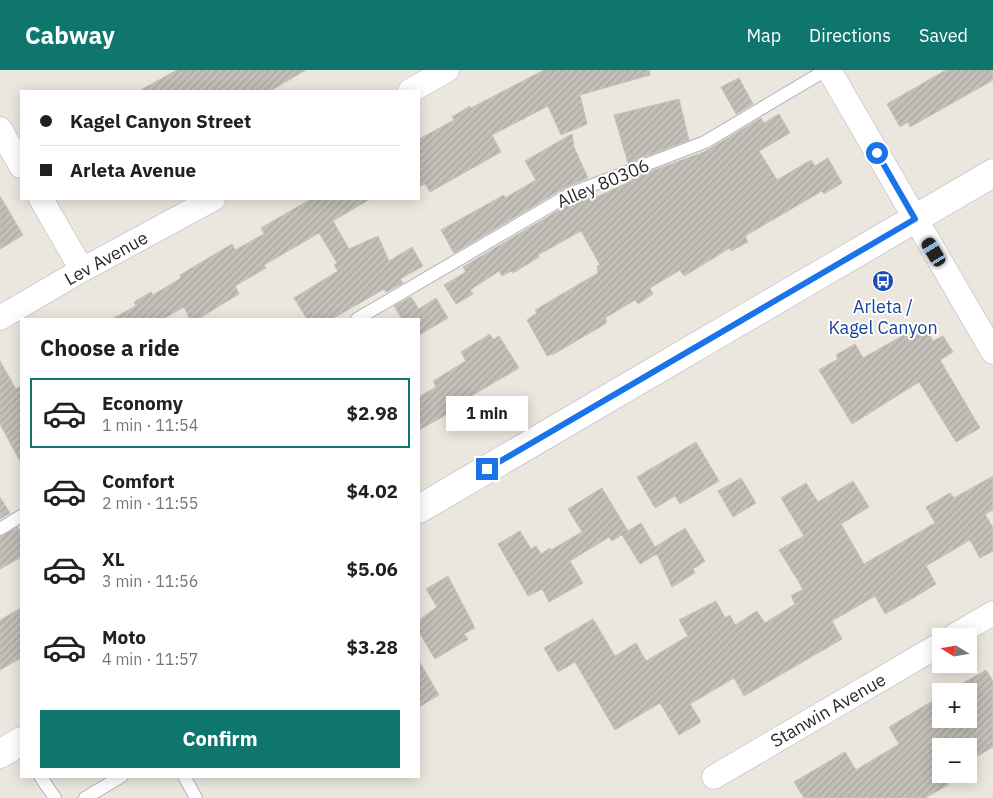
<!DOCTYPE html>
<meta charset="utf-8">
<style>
body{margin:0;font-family:"IBM Plex Sans",sans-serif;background:#f2f2f2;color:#202124;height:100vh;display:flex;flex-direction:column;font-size:19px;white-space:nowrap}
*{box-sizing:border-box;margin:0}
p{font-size:16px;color:#757577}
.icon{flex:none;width:28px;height:28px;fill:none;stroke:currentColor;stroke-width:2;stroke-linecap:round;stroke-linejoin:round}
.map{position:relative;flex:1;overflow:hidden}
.sheet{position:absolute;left:20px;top:248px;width:400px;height:460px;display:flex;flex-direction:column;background:#fff;border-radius:0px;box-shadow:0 2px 12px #0003}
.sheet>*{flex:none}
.banner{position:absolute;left:20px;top:20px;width:400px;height:110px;border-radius:0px;box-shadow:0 2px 12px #0003;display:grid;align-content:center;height:110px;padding:0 20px;background:#fff}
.needle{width:32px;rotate:281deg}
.tools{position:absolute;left:932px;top:558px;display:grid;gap:10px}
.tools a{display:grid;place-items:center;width:45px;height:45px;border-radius:0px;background:#fff;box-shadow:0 2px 12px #0003;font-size:25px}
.end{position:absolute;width:22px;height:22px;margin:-11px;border:6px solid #1a73e8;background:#fff;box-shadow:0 0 0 2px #fff}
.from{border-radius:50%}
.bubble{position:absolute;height:35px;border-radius:0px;background:#fff;box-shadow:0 2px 12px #0003;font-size:16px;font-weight:700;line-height:35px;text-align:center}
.car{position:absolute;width:15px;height:30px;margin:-15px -8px;border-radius:6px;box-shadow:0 0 4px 1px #0007;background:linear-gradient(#222 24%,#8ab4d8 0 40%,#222 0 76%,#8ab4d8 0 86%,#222 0)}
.banner b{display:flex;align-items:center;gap:18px;height:48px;font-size:19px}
.banner b+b{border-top:1px solid #e0e0e0}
.banner i{width:12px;height:12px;background:#202124}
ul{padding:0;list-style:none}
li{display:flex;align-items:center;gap:15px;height:70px;margin:0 10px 8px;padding:0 10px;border:2px solid transparent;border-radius:0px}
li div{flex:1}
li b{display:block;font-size:19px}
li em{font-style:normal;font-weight:700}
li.selected{border-color:#0f766e}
li>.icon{width:45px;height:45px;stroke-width:1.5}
h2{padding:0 20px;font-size:22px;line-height:60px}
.button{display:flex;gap:10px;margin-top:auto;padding:10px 20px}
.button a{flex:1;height:58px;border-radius:0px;background:#0f766e;color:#fff;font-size:20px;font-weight:700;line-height:58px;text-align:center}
header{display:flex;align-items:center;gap:30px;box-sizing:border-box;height:70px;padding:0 25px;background:#0f766e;color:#fff}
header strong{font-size:24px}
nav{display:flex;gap:28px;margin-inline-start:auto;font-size:18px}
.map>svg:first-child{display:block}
.building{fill:url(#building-hatch);stroke:#c6c2b8}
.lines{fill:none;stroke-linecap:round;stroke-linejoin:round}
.lane-casing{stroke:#b1b3bd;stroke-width:14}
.street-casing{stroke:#b1b3bd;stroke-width:25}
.secondary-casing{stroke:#b1b3bd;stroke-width:29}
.lane{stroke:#fff;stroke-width:12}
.street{stroke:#fff;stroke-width:24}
.secondary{stroke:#fff;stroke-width:28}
.route{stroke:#1a73e8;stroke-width:6}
.labels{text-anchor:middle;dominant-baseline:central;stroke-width:4;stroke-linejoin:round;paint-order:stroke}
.street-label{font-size:18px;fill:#2a2a2a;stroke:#fff}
.transit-label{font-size:18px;fill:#164399;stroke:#fff}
</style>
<header>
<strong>Cabway</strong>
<nav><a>Map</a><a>Directions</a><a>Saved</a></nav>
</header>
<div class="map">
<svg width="993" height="728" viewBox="0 0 993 728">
<defs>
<pattern id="building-hatch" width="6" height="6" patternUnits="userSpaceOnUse" patternTransform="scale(1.25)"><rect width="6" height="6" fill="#c4c0b9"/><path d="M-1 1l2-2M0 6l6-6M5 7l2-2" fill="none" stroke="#a9a59f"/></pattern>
</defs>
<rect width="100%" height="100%" fill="#ebe6de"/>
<path class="building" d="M177,0h129l-36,21h-131z
M544,0h105l1,5 -70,20 7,29 -26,11 -13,-29 -56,29 9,17 -71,40 -5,-8 -6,3v-48l35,-19 -2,-3 18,-11 1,2z
M946,0h47v10l-83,47 -2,-5 -8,5 -13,-23z
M739,8l14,26 -17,10 -15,-27z
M679,29l10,41 -61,23 -14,-48z
M779,44l11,19 -31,18 18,29 34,-20 4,6 13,-8 14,25 -18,11 -2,-3 -77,45 3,6 -17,9 -1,-3 -46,28 -4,-6 -30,18 3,6 -15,10 -3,-4 -30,18 2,3 -2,3 -53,31 -1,-1 -4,2 -20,-36 10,-7 -2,-3 63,-37 -1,-7 3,-1 -19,-34 -43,24 1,2 -26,16 -2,-2 -9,5 -3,-5 -29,19 3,4 -17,10 -12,-19 22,-13 -3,-5 113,-67 19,-7 2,4 36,-17 -1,-2 72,-26 57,-34 3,5z
M572,64l2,13 14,31 -20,8 -114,67 -13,-23 63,-35 1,3 31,-18 -11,-19z
M0,126l23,39 -23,14z
M311,129h59l-37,22 16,28 29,-13 11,25 23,-14 11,19 -23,13 3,4 -17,9 -2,-3 -52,30h-25l-13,-21 44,-27 -4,-6 3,-2 -18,-30 -55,32 2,3 -31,18 4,8 -41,25h-8l-6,-12 -21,12h-51l24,-13 -2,-4 17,-10 2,3 28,-17 -1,-3 52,-31 3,6 29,-16 -3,-6z
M411,227l8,12 17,-11 12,20 -29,17v-16h-17l-8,-13z
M926,259l7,12 10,-5 10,16 -13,8 40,68 -24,14 -37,-60 -67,42 -33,-54 19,-11 -2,-4 19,-11 8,14 48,-27 3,5z
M490,264l3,6 6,-4 20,32 -65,38 2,3 -37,21v-33l17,-10 -3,-6 33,-20 -5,-9z
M0,291l16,28 5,-3v77l-21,-39z
M696,372l23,39 -39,23 -5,-8 -20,12 -18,-31z
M993,406v34l-8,4 8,14v23l-13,7 -10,-18 -44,26 10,18 -28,17 -23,13 -10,-18 -43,25 10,18 -98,57 -10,-18 -44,26 11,18 -22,13 -19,-32 -45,27 -40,-68 -17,10 -14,-24 49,-29 22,37 21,-13 10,18 42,-25 -9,-16 37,-19 9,17 5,-3 5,10 22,-14 8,12 30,-19 -4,-8 12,-7 -24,-39 25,-14 -23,-38 25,-15 12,19 35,-21 16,26 -28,17 23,40 71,-41 -9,-16 24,-14 4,5z
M741,408l15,25 -23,14 -15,-26z
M602,418l26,43 13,-8 14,24 30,-19 20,33 -12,8 2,4 -23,14 -15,-33 -17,10 -18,-29 -10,6 -3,-4 -39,24 13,22 -34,19 -7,-13 -14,7 -30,-52 22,-13 11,18 5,-3 5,8 9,-6 1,2 31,-18 -14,-23z
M0,427l10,16 -10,6z
M18,457l3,6v24l-21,12v-32z
M448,506l27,52 -11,6 4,5 -33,20 -16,-27v-12l18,-13 -11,-18z
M21,538v50l-21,12v-50z
M419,591l20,34 -20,12z
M986,600l7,11v66l-24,14v-15h-28v28h7l-5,2 5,9 -23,13h-121l-10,-16 51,-30 11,18 43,-26 -10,-17 52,-31v23h28v-28h-20z"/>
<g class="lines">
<g class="lane-casing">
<path id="lane" d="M357,249l215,-126 133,-51 121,-72
M0,459l21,-13
M40,706l15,22
M184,706l12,22
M85,728l37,-22"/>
</g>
<g class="street-casing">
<path id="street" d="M829,0l164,282
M410,21l37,-21
M0,59l21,37
M41,129l41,71
M0,248l82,-48 131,-71
M954,566l39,-23
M714,707l227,-133"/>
</g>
<g class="secondary-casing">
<path id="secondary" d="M419,439l574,-336
M0,684l21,-13"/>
</g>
<use href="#lane" class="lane"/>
<use href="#street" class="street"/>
<use href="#secondary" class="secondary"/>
</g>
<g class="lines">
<path class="route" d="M487,399l428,-250 -38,-66"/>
</g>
<defs>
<g id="bus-disc" transform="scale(1.125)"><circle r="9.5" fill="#1a4fb4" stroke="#fff"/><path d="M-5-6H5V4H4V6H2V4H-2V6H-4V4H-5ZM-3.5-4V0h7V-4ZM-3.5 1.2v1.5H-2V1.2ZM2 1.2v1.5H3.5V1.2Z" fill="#fff"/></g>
</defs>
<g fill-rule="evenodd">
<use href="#bus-disc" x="883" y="211"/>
</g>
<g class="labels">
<g class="street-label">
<text transform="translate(603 113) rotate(-23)">Alley 80306</text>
<text transform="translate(106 188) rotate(-29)">Lev Avenue</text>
<text transform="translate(828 640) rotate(-30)">Stanwin Avenue</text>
</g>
<g class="transit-label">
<text x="883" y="236">Arleta /<tspan x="883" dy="21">Kagel Canyon</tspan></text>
</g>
</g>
</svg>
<div class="tools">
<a><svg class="needle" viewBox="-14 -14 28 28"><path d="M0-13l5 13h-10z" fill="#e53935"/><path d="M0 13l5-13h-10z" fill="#757577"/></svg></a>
<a>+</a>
<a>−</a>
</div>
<i class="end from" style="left:877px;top:83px"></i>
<i class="end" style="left:487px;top:399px"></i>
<div class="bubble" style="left:446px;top:326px;width:82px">1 min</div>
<i class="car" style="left:934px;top:182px;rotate:329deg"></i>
<div class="banner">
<b><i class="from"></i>Kagel Canyon Street</b>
<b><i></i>Arleta Avenue</b>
</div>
<section class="sheet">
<h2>Choose a ride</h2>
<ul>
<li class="selected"><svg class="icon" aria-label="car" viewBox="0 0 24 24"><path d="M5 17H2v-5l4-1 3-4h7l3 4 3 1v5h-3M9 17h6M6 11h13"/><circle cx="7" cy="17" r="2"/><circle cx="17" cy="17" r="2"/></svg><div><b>Economy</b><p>1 min · 11:54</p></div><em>$2.98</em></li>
<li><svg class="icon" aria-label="car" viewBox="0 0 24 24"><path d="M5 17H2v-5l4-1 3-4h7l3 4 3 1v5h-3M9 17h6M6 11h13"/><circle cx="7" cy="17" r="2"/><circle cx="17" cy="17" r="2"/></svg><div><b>Comfort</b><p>2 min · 11:55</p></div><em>$4.02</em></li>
<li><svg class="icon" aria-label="car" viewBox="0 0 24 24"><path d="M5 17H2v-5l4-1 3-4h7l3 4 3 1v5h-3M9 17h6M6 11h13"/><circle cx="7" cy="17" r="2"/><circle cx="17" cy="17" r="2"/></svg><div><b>XL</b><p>3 min · 11:56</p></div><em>$5.06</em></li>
<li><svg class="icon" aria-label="car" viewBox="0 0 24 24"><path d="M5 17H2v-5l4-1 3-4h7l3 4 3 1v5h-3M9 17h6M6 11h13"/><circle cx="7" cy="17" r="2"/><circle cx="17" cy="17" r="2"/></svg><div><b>Moto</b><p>4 min · 11:57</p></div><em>$3.28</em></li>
</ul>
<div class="button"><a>Confirm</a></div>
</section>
</div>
